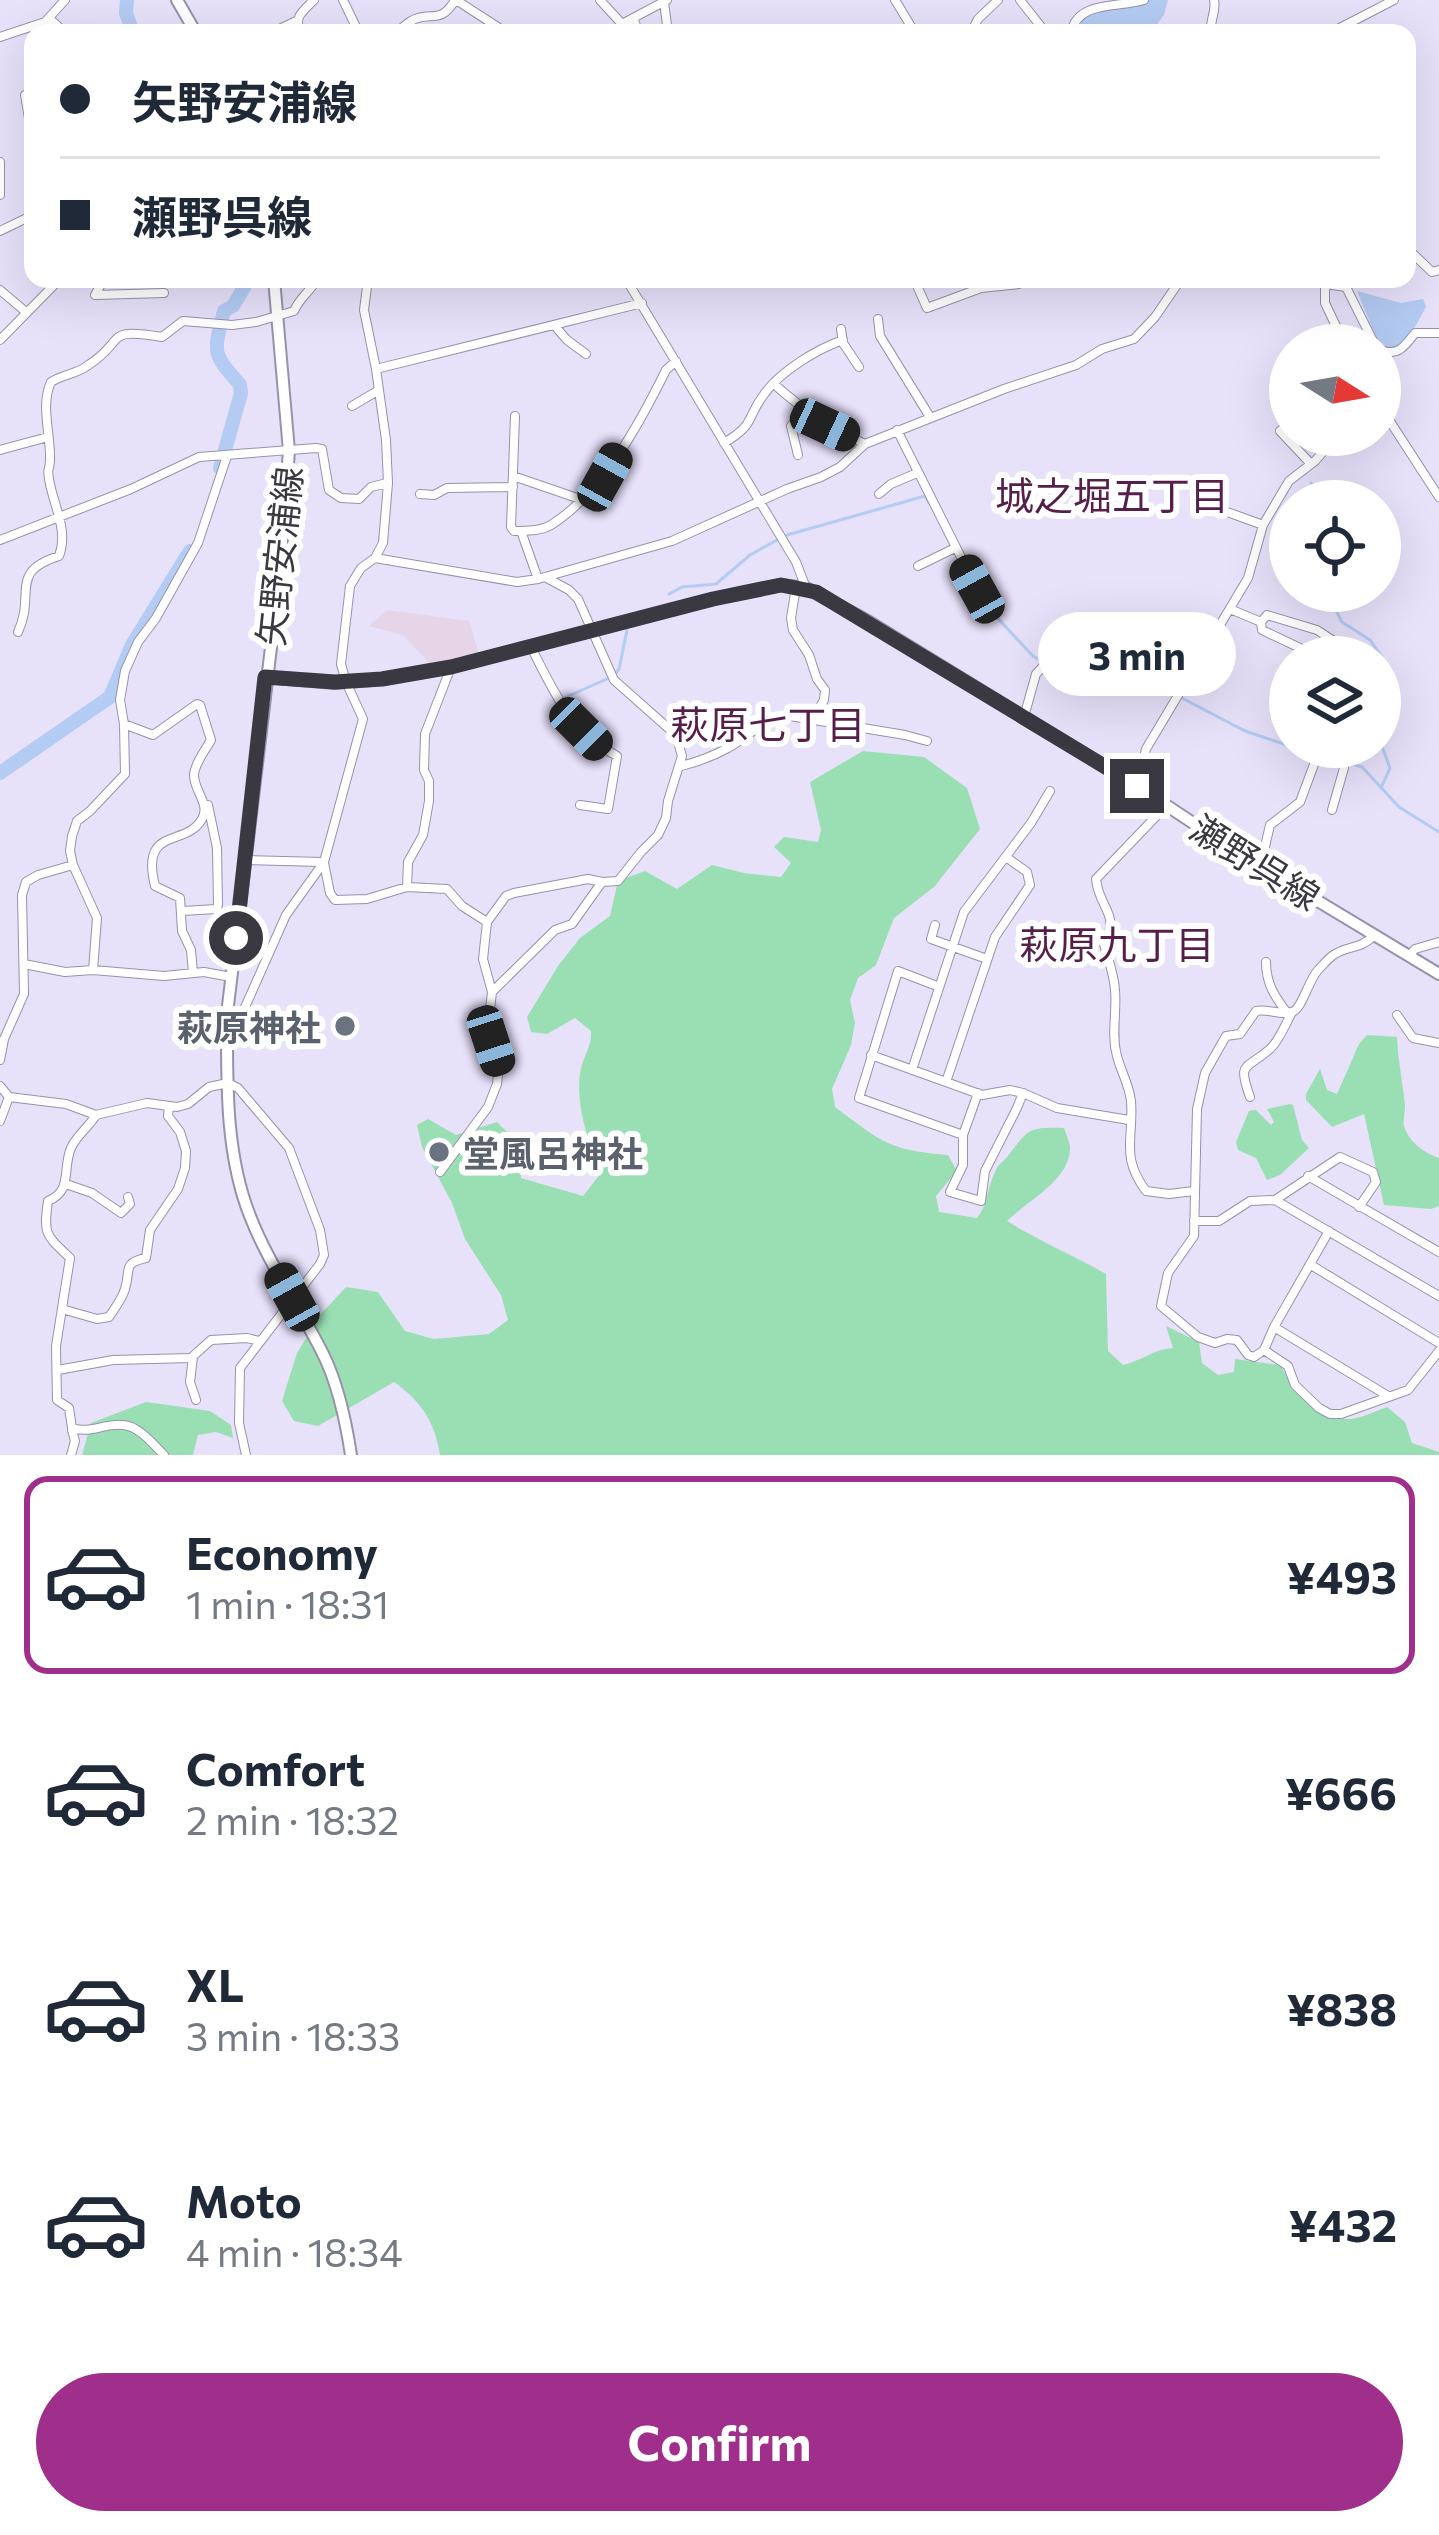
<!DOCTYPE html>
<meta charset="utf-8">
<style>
body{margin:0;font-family:Commissioner,"Noto Sans JP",sans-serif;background:#f6f6f7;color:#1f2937;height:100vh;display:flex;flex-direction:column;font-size:45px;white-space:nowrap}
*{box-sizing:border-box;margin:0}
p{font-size:39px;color:#747a83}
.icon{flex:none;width:66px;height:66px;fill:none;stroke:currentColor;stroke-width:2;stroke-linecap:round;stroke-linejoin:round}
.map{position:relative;height:1455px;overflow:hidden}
.drawer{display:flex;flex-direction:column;background:#fff;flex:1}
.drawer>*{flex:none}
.hud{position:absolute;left:24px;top:24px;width:1392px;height:264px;border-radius:24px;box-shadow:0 12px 48px #0002;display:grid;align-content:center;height:264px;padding:0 36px;background:#fff}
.needle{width:78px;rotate:101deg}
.buttons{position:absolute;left:1269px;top:324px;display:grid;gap:24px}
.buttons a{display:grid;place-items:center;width:132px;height:132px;border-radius:50%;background:#fff;box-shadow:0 12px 48px #0002;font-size:60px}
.end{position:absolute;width:54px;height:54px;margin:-27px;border:15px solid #3a3841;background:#fff;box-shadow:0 0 0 6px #fff}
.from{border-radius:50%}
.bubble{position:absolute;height:84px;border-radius:42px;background:#fff;box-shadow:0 12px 48px #0002;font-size:39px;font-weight:700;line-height:84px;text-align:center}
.car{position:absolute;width:36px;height:72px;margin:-36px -18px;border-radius:15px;box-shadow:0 0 9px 3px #0007;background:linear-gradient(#222 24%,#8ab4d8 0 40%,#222 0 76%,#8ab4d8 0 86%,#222 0)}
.hud b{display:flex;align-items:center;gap:42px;height:114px;font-size:45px}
.hud b+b{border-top:3px solid #e0e1e3}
.hud i{width:30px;height:30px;background:#1f2937}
ul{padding:21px 0 0;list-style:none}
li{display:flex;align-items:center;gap:36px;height:198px;margin:0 24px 18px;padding:0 12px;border:6px solid transparent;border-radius:24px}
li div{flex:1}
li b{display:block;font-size:45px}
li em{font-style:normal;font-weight:700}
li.current{border-color:#a02e8b}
li>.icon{width:108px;height:108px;stroke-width:1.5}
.action{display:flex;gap:24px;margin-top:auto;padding:24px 36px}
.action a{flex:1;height:138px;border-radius:72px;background:#a02e8b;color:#fff;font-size:48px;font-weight:700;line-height:138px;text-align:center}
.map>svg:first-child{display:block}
.commercial{fill:#e6d5e7}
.green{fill:#9adfb3}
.water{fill:#b4cbf3}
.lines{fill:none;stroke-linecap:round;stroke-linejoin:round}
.stream{stroke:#b4cbf3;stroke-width:3}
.river{stroke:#b4cbf3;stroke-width:14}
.minor-casing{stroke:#9792a9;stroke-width:10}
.major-casing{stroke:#9792a9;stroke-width:14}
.minor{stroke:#fff;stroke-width:8}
.major{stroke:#fff;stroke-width:10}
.route{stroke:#3a3841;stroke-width:15}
.worship-dot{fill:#6b7280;stroke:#fff;stroke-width:4.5}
.labels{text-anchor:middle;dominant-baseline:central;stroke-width:12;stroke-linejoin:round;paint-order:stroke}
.street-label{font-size:36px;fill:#3a3841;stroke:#fff}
.worship-label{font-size:36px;font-weight:bold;fill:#5b616d;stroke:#fff;text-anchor:end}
.neighbourhood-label{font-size:39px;fill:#561f4a;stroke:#fff}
</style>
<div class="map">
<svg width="1439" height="1455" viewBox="0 0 1439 1455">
<rect width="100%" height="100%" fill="#e7e1fa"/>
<path class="commercial" d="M387,610l82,11 10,33 -49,9 -27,-28 -34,-9z"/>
<path class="green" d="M863,751l61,6 43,31 13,41 -46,58 -40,31 -18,47 -18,13 -8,22 5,23 -4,22 -19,44 3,18c47,35 53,43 113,48l9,16 -21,25 3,16 38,6c11,-14 10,-30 18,-46 4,-9 6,-8 12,-15 22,-28 20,-30 57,-29 2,6 5,12 6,19 1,33 -43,54 -63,74 32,20 66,34 99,53l2,77 15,14c18,-4 31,-16 50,-17l-7,-22 33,16 3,21 16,12 16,-3 1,-13 45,6c16,27 33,53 68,54 12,0 28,-8 39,-12l18,15 7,21 27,9v3h-999c-5,-33 -19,-54 -46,-73l-76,44 -24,-5 -12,-20 15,-48 23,-38 26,-28 32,5 27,39 29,8 55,-5 19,-14 -7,-25 -36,-56 -13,-36 -30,-56 -5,-22 11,-6 28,16 41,-13 20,20 4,36 62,18 18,-23c-13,-30 -27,-73 -20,-105 4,-15 11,-22 10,-37l-16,-13 -28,16 -16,-2 -4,-15 31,-51 22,-28 30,-22 8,-35 27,-10 32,18 35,-24 32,8 37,4 10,-14 -17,-16 10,-10 34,5 3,-12 -11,-48z
M1367,1035l30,2c1,24 6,46 8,69 0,6 -2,14 -1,20 5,16 20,27 35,32v48l-8,3 -47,-4 -20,-91 -32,13 -26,-27v-6l14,-25 7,21 10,4 22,-50z
M1290,1104l3,1 9,35 7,8 -29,27 -13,5 -11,-22 -18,-8 -2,-8 13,-31 7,-1 15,15 3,-3 -7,-13z
M146,1402l64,9 21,14 2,13 -17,-6 -18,3 -5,20h-111l9,-32z"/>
<path class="water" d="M1149,0h19l-4,15 -10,13 -15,1 -4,4h-60l2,-11c13,-8 27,-14 41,-15 14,-1 19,0 31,-7z
M1357,291l44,12 22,-4 3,8 -16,29 -14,14 -16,-3z"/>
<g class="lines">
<path class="stream" d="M1311,483l9,18
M787,535l138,-39 4,7
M969,581l5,12 59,63 52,32 41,-3 34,4
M1326,591l16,31 28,18 12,17 -2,15
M669,594l13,-7 34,-3 34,-29 27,-15
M616,673l3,-4 8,-39
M1180,697l65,34 69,23
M564,698l45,-20
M1380,741l10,27 -9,20
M1347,762l15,5 37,40 40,25"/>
<path class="river" d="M127,0l-1,13 7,20
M220,468l21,-75 -1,-8c-28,-33 -27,-30 -16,-74l9,-5 16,-27
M0,773l110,-76 22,-52 58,-94"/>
<g class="minor-casing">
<path id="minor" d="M343,0l16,33
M456,0l51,33
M600,0l22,24
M895,0l20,33
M1020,0l26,33
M664,2l4,31
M49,18l16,15
M633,18l6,15
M271,33l25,-12
M300,33c-6,-17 2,-21 14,-33
M394,33c6,-3 11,-8 17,-12 19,-11 29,5 44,-21
M613,33l9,-9 45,-24
M971,33l7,-14 20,-19
M1071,33c6,-33 48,-25 73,-33
M1212,33c-4,-11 5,-21 2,-33
M1330,33l64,-33
M0,37l45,-15 20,-22
M33,91l-8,4 8,47
M0,162v33
M0,231l33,-16
M1407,248l25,24 7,-2
M104,279l-9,16 69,-2
M626,279l170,283 10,26
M914,279l13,29 54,-20 38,-4 6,-5
M1319,279l6,5v19l20,42
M1325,284l21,3 29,58
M0,290l26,22
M878,319l2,17 50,81
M554,325l13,15 19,14
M841,329l2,14 16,24
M0,340l60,-61
M1380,350c18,7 25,-4 35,-17h24
M376,369l266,-66
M774,384c30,27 55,43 91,60
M352,406l27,-16
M1380,406l59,91
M515,416l-4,111 3,4c12,0 27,0 37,-6 51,-32 89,-102 115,-155l10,-9
M1290,422l-10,9 31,33
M897,430l80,159
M1315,435l13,12
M724,443c33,-20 21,-24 41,-50 16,-22 52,-44 78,-53
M0,450l48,-13
M798,455l-7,-29 12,-15
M513,476l67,23
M420,494l14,1 13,-7 66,-1
M879,494l12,-10 26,-11
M1219,509l44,16
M521,531l17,48
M0,540l131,-51 68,-32 117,-9 6,1 7,41 12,8 18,1 12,-12 16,-4
M375,558l142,24 21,-3 134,-38 115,-52 34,-12 19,-10 25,-23 139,-55 72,-24 26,-16 32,-10 21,-22 26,-38
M918,566l37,-18
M796,587l-5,31 2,12 16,25 8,24 8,11 -1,10 -11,19
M1230,609l31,13 1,8 57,27
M1261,622l6,-7 50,15 41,27
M18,632c18,-38 -10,-60 41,-76 10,-26 -6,-51 -10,-77 -2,-15 0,-3 1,-19 1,-26 -10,-54 1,-78 11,-7 25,-8 36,-16 41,-26 15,-39 75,-29l21,-16 49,4 24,-3 38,-11c6,-14 16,-19 23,-32
M531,647c23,45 39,84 86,109l-9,53 -28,-4
M1290,688l-15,26 15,7
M1024,717l12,-43 12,-13 40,22 14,-1 17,-5 25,2 34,13
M124,724l29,11 44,-31 3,1 11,35c-6,11 -15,21 -17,34 -1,16 17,30 8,45 -16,29 -62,6 -47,67l25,12 2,33 9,19 2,23
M681,766c17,-4 32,-10 47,-18 24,-14 33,-28 62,-32l115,19 22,6
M1137,786l9,-37 102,-171 15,-53 26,-44 26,-20 23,-26
M1167,805l-71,74c3,30 25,35 8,65 4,15 10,30 11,46 2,22 -4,45 2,66 4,16 12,28 14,45 3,38 -11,55 15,90l23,3 25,-3
M244,860l78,2
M1254,862l10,-11 6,-26 30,-23 19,-51 23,6 2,11 -12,42
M324,863l6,30 5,7 32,-1 40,-12 40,2 15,17 25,16
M407,887l1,-25 15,-27 6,-34v-20l-5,-11 1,-36 26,-67
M182,911l35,-2 1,-4 -1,-57 -9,-43
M935,925l-4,14 56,20
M1409,956l6,-7 24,-7
M1266,962c0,22 9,35 22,52
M24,964l41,8 28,-2 71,6 40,-4 27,5
M93,970l4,-52 -24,-53 -3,-14 2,-15 5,-15 13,-10 35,-37 -1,-50 -4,-24 5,-29 13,-29 18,-24 42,-75 29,-87
M937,986l-39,-15 -39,127 104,37
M492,992l63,-62 17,-6 30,-42
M1397,1015l16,23 26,5
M230,1041l56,-126 38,-53 39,-143 -17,-37 -5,-18 9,-78 11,-18 14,-10 8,-15 5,-60 -2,-43 -10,-71 -12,-59 4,-31
M871,1055l111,40 28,-5 13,3 34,15 72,12
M0,1060l4,-21 20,-45 -2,-99 4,-13 12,-7 35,-10
M912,1070l52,-158 67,-89 19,-32
M946,1082l49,-145 35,-52 -3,-13 -21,-15
M0,1086l9,11 57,7 30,11 51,-12 30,4 11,-3 21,-17 19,-4 10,5 51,60 31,82 4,25 -4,9 -80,104 -1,55 7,32
M978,1093l-15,42v30l-13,27 31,9 4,-30 32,-63 6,-15
M1250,1097c-13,-36 -4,-27 20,-48 9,-8 15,-24 21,-35
M96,1115c-7,12 -20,21 -25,33 -9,21 2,43 -23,53 -5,34 -2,34 22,57l-14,88 1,54 12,8 3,20c18,6 33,-5 51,-3 16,1 30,19 41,30
M0,1121l9,-24
M440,1172l48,-65 9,-23 2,-18 -11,-40 4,-34 -9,-33 4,-37 19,-26 8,-3 74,-14 14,3 16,-1 23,-29 17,-17 8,-17 2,-17 14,-45 -6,-21 -62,-55 -36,-81 -9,-9 -24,-13
M1308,1176l131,76
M66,1184l26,9 29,20 9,-9 -2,-7
M1275,1200l65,-43 33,15 3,10 -17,25
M1194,1221h25l31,-20 25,-1 164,96
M1329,1231l-55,96 -10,23 -10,7 -6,-2 -11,-15 -10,-1 -12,4 -17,-6 -37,-31 7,-33 26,-37 3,-127 8,-36 21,-37 14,-2 16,-23c12,-3 27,6 38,0 8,-4 15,-31 24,-41 5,-5 9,-10 14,-14 14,-11 26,-5 43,-21
M1311,1265l128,78
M62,1309l35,10 12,-2c6,-9 13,-18 16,-28 6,-19 -3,-26 21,-31l4,-28 28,-41 7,-21 1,-17 -6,-19 -12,-16 1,-10
M1274,1327l114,69
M1264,1350l24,16 7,19 24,23 11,6h11l67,-24 31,-39
M193,1357l-3,25 6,18
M58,1370l55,-10 78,-2 20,-18 36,-2 12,3
M71,1455l4,-14 -3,-11"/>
</g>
<g class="major-casing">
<path id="major" d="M177,0l19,33
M274,279l15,172 -11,138 -51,425c0,67 -2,139 23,202 19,49 51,93 74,140 15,31 22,66 27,99
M265,677l70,6 48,-4 68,-12 262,-68 68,-14 25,3 60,32 271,166 103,68 199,120"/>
</g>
<use href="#minor" class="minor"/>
<use href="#major" class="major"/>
</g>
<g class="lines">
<path class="route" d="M236,938l29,-261 70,5 47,-3 69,-12 262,-68 68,-14 35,7 321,194"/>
</g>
<g class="worship-dot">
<circle cx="345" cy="1026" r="12"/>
<circle cx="439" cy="1152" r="12"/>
</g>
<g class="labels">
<g class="street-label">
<text transform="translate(278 556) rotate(-84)">矢野安浦線</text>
<text transform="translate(1256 861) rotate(32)">瀬野呉線</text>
</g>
<g class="worship-label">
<text x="321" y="1026">萩原神社</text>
<text x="463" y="1152" text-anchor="start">堂風呂神社</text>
</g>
<g class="neighbourhood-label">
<text x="1112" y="494">城之堀五丁目</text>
<text x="768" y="723">萩原七丁目</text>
<text x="1117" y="943">萩原九丁目</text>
</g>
</g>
</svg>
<div class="buttons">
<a><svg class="needle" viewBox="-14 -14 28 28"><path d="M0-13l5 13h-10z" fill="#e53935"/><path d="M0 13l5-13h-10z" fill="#747a83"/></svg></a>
<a><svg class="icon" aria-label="locate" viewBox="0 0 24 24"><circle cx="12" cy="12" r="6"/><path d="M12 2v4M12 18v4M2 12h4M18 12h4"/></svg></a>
<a><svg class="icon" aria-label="layers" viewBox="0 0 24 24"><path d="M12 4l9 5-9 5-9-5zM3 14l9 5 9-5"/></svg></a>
</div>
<i class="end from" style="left:236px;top:938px"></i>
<i class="end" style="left:1137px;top:786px"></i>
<div class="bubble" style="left:1038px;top:612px;width:198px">3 min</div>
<i class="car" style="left:825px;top:425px;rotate:115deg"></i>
<i class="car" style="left:605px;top:477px;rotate:29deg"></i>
<i class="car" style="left:977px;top:589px;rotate:331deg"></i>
<i class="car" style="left:581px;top:729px;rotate:135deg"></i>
<i class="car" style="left:491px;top:1041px;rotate:162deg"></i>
<i class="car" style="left:292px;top:1297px;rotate:331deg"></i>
<div class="hud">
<b><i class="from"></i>矢野安浦線</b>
<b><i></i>瀬野呉線</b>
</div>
</div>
<section class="drawer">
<ul>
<li class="current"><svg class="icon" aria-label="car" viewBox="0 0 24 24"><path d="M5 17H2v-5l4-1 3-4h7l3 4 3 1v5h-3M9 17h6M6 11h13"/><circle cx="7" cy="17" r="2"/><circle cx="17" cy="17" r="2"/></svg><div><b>Economy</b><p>1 min · 18:31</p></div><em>¥493</em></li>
<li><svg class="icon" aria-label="car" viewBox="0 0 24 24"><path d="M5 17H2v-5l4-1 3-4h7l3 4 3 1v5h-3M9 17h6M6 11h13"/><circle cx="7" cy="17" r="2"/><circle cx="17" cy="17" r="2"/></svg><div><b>Comfort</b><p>2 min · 18:32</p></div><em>¥666</em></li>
<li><svg class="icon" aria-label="car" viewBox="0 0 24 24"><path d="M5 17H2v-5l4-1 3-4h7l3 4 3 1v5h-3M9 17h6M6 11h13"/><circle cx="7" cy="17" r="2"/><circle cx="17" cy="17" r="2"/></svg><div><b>XL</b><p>3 min · 18:33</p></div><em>¥838</em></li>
<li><svg class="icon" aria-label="car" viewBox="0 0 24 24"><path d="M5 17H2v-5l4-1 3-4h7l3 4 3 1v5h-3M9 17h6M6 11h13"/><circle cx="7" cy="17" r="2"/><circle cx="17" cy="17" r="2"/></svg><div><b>Moto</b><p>4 min · 18:34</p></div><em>¥432</em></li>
</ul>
<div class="action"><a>Confirm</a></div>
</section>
